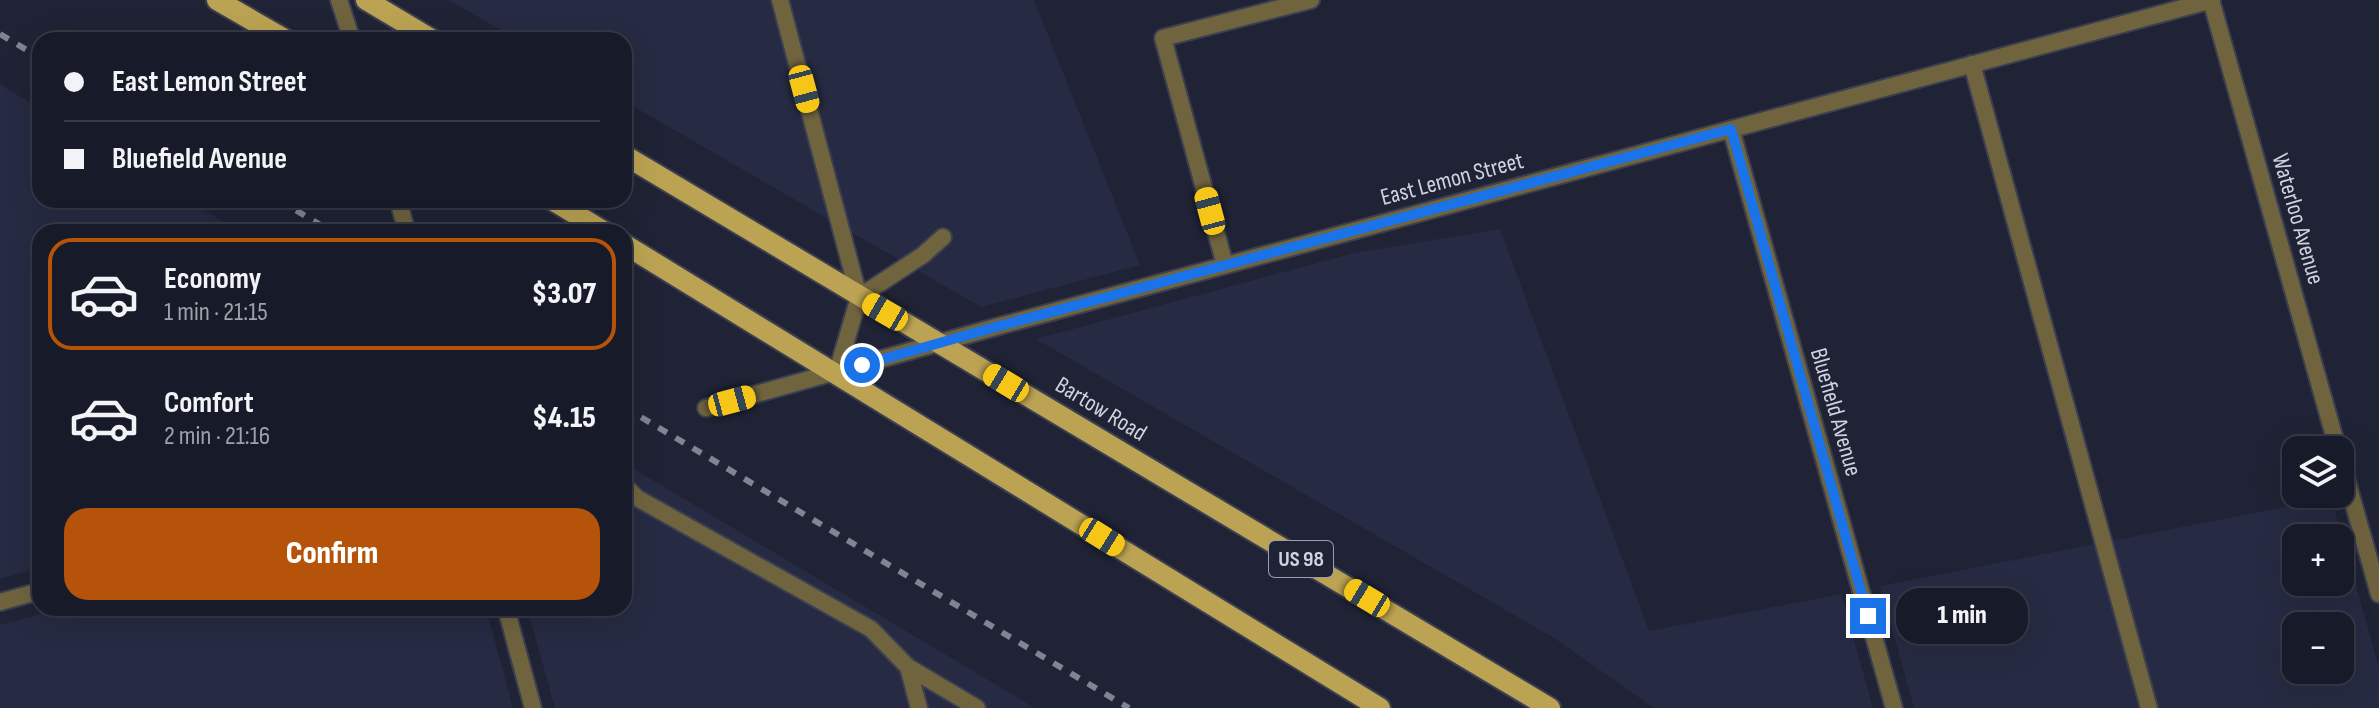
<!DOCTYPE html>
<meta charset="utf-8">
<style>
body{margin:0;font-family:"Sofia Sans Condensed",sans-serif;background:#202330;color:#f1f3f6;height:100vh;display:flex;flex-direction:column;font-size:30px;white-space:nowrap}
*{box-sizing:border-box;margin:0}
p{font-size:26px;color:#9ea1a8}
.icon{flex:none;width:44px;height:44px;fill:none;stroke:currentColor;stroke-width:2;stroke-linecap:round;stroke-linejoin:round}
.map{position:relative;flex:1;overflow:hidden}
.side{position:absolute;left:32px;top:224px;width:600px;height:392px;display:flex;flex-direction:column;background:#171a28;border-radius:24px;box-shadow:0 8px 32px #0002,0 0 0 2px #363845}
.side>*{flex:none}
.guide{position:absolute;left:32px;top:32px;width:600px;height:176px;border-radius:24px;box-shadow:0 8px 32px #0002,0 0 0 2px #363845;display:grid;align-content:center;height:176px;padding:0 32px;background:#171a28}
.controls{position:absolute;left:2282px;top:436px;display:grid;gap:16px}
.controls a{display:grid;place-items:center;width:72px;height:72px;border-radius:16px;background:#171a28;box-shadow:0 8px 32px #0002,0 0 0 2px #363845;font-size:40px}
.end{position:absolute;width:36px;height:36px;margin:-18px;border:10px solid #1a73e8;background:#fff;box-shadow:0 0 0 4px #fff}
.from{border-radius:50%}
.bubble{position:absolute;height:56px;border-radius:24px;background:#171a28;box-shadow:0 8px 32px #0002,0 0 0 2px #363845;font-size:26px;font-weight:800;line-height:56px;text-align:center}
.car{position:absolute;width:24px;height:48px;margin:-24px -12px;border-radius:10px;box-shadow:0 0 6px 2px #0007;background:linear-gradient(#f5c518 24%,#345 0 40%,#f5c518 0 76%,#345 0 86%,#f5c518 0)}
.guide b{display:flex;align-items:center;gap:28px;height:76px;font-size:30px}
.guide b+b{border-top:2px solid #363845}
.guide i{width:20px;height:20px;background:#f1f3f6}
ul{padding:14px 0 0;list-style:none}
li{display:flex;align-items:center;gap:24px;height:112px;margin:0 16px 12px;padding:0 16px;border:4px solid transparent;border-radius:24px}
li div{flex:1}
li b{display:block;font-size:30px}
li em{font-style:normal;font-weight:800}
li.current{border-color:#b45309}
li>.icon{width:72px;height:72px;stroke-width:1.5}
.button{display:flex;gap:16px;margin-top:auto;padding:16px 32px}
.button a{flex:1;height:92px;border-radius:24px;background:#b45309;color:#fff;font-size:32px;font-weight:800;line-height:92px;text-align:center}
.map>svg:first-child{display:block}
.built{fill:#262b43;fill-rule:evenodd}
.lines{fill:none;stroke-linecap:round;stroke-linejoin:round}
.service-casing{stroke:#3b3f50;stroke-width:20}
.minor-casing{stroke:#3b3f50;stroke-width:20}
.tertiary-casing{stroke:#3b3f50;stroke-width:20}
.primary-casing{stroke:#3b3f50;stroke-width:24}
.service{stroke:#70643f;stroke-width:16}
.minor{stroke:#70643f;stroke-width:16}
.tertiary{stroke:#70643f;stroke-width:16}
.primary{stroke:#bca353;stroke-width:20}
.rail{stroke:#818493;stroke-width:6;stroke-dasharray:10 10;stroke-linecap:butt}
.route{stroke:#1a73e8;stroke-width:10}
.labels{text-anchor:middle;dominant-baseline:central;stroke-width:6;stroke-linejoin:round;paint-order:stroke}
.shield{fill:#1f2335;stroke:#9b9eac;stroke-width:2}
.shield-label{font-size:22px;font-weight:bold;fill:#d0d3df}
.street-label{font-size:24px;fill:#d0d3df;stroke:#1f2335}
</style>
<div class="map">
<svg width="2379" height="708" viewBox="0 0 2379 708">
<rect width="100%" height="100%" fill="#1f2335"/>
<path class="built" d="M449,0h585l106,265 -159,42 -357,-206v-61h-106z
M0,84l40,25v91h148l53,32h-201v336l-40,11z
M1500,229l149,402 192,-37 32,114h-219l-100,-70 -518,-299 318,-86z
M624,463l411,245h-480l-28,-100h97z
M2331,498l48,169v41h-465l-34,-122zM2296,538h44v44h-44zM2296,626h44v44h-44z
M63,608h423l27,100h-513v-83z"/>
<g class="lines">
<g class="service-casing">
<path id="service" d="M780,0l79,297 -22,75
M1972,64l177,644
M859,297l64,-42 20,-18
M624,485l13,13 234,131 37,38 69,41
M908,667l11,41"/>
</g>
<g class="minor-casing">
<path id="minor" d="M2211,0l127,450
M1731,129l163,579
M1225,265l-62,-227 148,-38
M706,408l286,-80 1220,-328
M2340,456l39,138
M0,602l40,-11"/>
</g>
<g class="tertiary-casing">
<path id="tertiary" d="M339,0l13,40
M398,200l9,32
M506,608l27,100"/>
</g>
<g class="primary-casing">
<path id="primary" d="M217,0l69,40
M366,0l67,40
M624,155l926,553
M552,200l53,32
M624,244l756,464"/>
</g>
<use href="#service" class="service"/>
<use href="#minor" class="minor"/>
<use href="#tertiary" class="tertiary"/>
<use href="#primary" class="primary"/>
<path class="rail" d="M0,34l40,24
M279,200l53,32
M624,407l505,301"/>
</g>
<g class="lines">
<path class="route" d="M862,365l130,-37 739,-199 137,487"/>
</g>
<g class="labels">
<rect class="shield" x="1269" y="541" width="64" height="36" rx="6"/>
<g class="shield-label">
<text x="1301" y="559">US 98</text>
</g>
<g class="street-label">
<text transform="translate(1452 179) rotate(-15)">East Lemon Street</text>
<text transform="translate(2298 219) rotate(74)">Waterloo Avenue</text>
<text transform="translate(1101 409) rotate(31)">Bartow Road</text>
<text transform="translate(1836 412) rotate(74)">Bluefield Avenue</text>
</g>
</g>
</svg>
<div class="controls">
<a><svg class="icon" aria-label="layers" viewBox="0 0 24 24"><path d="M12 4l9 5-9 5-9-5zM3 14l9 5 9-5"/></svg></a>
<a>+</a>
<a>−</a>
</div>
<i class="end from" style="left:862px;top:365px"></i>
<i class="end" style="left:1868px;top:616px"></i>
<div class="bubble" style="left:1896px;top:588px;width:132px">1 min</div>
<i class="car" style="left:804px;top:89px;rotate:165deg"></i>
<i class="car" style="left:1210px;top:211px;rotate:345deg"></i>
<i class="car" style="left:885px;top:312px;rotate:300deg"></i>
<i class="car" style="left:1006px;top:383px;rotate:301deg"></i>
<i class="car" style="left:732px;top:401px;rotate:75deg"></i>
<i class="car" style="left:1102px;top:537px;rotate:122deg"></i>
<i class="car" style="left:1367px;top:598px;rotate:301deg"></i>
<div class="guide">
<b><i class="from"></i>East Lemon Street</b>
<b><i></i>Bluefield Avenue</b>
</div>
<section class="side">
<ul>
<li class="current"><svg class="icon" aria-label="car" viewBox="0 0 24 24"><path d="M5 17H2v-5l4-1 3-4h7l3 4 3 1v5h-3M9 17h6M6 11h13"/><circle cx="7" cy="17" r="2"/><circle cx="17" cy="17" r="2"/></svg><div><b>Economy</b><p>1 min · 21:15</p></div><em>$3.07</em></li>
<li><svg class="icon" aria-label="car" viewBox="0 0 24 24"><path d="M5 17H2v-5l4-1 3-4h7l3 4 3 1v5h-3M9 17h6M6 11h13"/><circle cx="7" cy="17" r="2"/><circle cx="17" cy="17" r="2"/></svg><div><b>Comfort</b><p>2 min · 21:16</p></div><em>$4.15</em></li>
</ul>
<div class="button"><a>Confirm</a></div>
</section>
</div>
